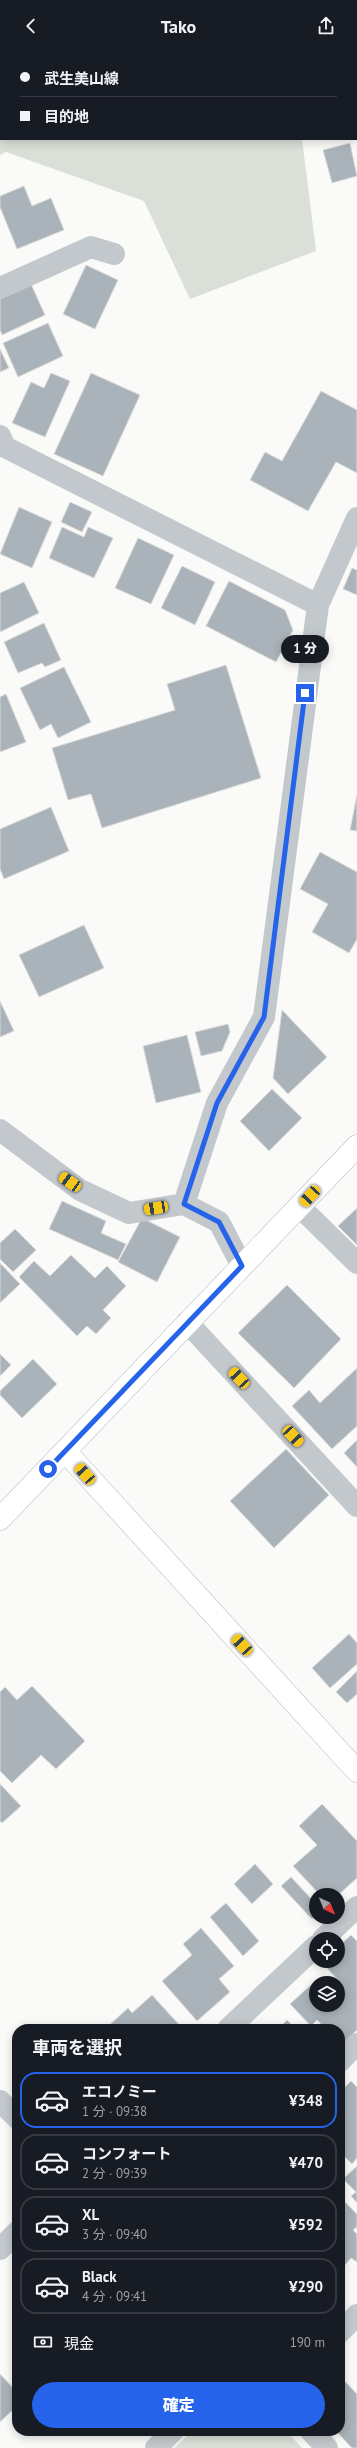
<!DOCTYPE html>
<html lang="ja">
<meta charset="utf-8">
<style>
body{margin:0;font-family:"PT Sans","Noto Sans JP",sans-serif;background:#20242c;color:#f1f3f6;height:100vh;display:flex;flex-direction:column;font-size:15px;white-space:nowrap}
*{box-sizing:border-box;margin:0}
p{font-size:13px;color:#9ea1a6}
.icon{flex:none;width:22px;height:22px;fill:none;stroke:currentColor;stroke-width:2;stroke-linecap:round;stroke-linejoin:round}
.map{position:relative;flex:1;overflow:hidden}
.sheet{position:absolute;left:12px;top:1972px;width:333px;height:412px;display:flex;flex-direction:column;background:#171b24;border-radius:16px;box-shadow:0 2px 10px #0003}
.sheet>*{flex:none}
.hud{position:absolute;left:0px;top:0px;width:357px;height:88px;box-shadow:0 2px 10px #0003;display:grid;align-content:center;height:88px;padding:0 20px;background:#171b24}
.needle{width:26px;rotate:137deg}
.controls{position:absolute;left:309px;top:1836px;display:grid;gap:8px}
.controls a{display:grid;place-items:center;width:36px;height:36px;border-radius:50%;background:#171b24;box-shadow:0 2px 10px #0003;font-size:20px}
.end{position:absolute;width:18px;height:18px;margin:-9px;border:5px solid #2563eb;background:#fff;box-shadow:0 0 0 2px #fff}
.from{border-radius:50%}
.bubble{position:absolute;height:28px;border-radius:14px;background:#171b24;box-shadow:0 2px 10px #0003;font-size:13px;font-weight:800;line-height:28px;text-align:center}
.car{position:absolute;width:12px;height:24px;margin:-12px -6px;border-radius:5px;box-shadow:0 0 3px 1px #0007;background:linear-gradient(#f5c518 24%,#345 0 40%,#f5c518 0 76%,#345 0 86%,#f5c518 0)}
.hud b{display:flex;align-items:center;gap:14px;height:38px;font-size:15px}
.hud b+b{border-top:1px solid #363941}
.hud i{width:10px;height:10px;background:#f1f3f6}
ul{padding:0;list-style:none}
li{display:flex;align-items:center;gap:12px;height:56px;margin:0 8px 6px;padding:0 12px;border:2px solid #363941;border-radius:16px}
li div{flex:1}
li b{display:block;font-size:15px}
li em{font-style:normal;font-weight:800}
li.current{border-color:#2563eb}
li>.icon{width:36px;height:36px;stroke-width:1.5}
h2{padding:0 20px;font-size:18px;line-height:48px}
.pay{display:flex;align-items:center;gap:10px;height:44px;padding:0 20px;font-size:15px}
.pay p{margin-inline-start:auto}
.cta{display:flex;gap:8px;margin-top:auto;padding:8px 20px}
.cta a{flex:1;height:46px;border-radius:24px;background:#2563eb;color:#fff;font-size:16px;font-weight:800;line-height:46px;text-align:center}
header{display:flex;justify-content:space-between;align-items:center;height:52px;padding:0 20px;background:#171b24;font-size:18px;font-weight:800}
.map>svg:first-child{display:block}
.green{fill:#dadfd7}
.building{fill:#aab3b9;stroke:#dcdcda}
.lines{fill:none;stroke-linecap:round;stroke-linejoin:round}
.secondary-casing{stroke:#b3babf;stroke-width:23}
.primary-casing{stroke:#b5babe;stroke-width:23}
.street{stroke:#c3c8cc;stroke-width:22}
.secondary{stroke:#fff;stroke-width:22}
.primary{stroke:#fff;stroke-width:22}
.route{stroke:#2563eb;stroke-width:5}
</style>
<header><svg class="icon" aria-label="back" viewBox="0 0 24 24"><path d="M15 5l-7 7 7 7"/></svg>Tako<svg class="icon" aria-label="share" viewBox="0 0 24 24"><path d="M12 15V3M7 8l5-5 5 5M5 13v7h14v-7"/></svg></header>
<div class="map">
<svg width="357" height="2396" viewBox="0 0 357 2396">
<rect width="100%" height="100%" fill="#fafaf8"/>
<path class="green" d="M0,0h291l-290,1v86h301l14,112 -126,48 -46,-98 -138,-49 -6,3z
M192,2379h94l16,17h-128z"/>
<path class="building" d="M350,91l7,33 -25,7 -9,-33z
M24,134l8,20 19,-8 13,32 -47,19 -17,-42v-11z
M86,213l32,15 -23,49 -32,-15z
M31,232l14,31 -43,20 -2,-5v-32z
M48,271l15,33 -45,21 -15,-34z
M0,297l9,19 -9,4z
M51,321l19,8 -25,56 -33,-14 19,-41 13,6z
M91,321l49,22 -37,81 -49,-22z
M321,339l36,19v63l-21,-11 -28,49 -58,-31 15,-28 17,9z
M70,450l22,10 -10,20 -21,-10z
M19,455l33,15 -20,46 -32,-14z
M62,475l22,10 4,-10 25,11 -19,40 -45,-20z
M138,486l36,17 -23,49 -36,-16z
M182,514l33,16 -20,43 -34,-17z
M352,516l5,2v25l-14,-6z
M229,529l56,29 8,20 -17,32 -70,-36z
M24,530l15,31 -39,19v-39z
M44,571l17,37 -16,7 -3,-4 -24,10 -14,-31z
M226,613l35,113 -159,50 -11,-34 -23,6 -16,-52 123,-38 -8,-26z
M64,615l27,55 -33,16 -7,-14 -11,6 -20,-42z
M6,642l20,48 -26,10v-55z
M357,743v36l-7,-1z
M51,755l18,44 -65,28 -4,-10v-40z
M320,800l37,20v67l-8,14 -37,-21 16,-28 -28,-15z
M84,873l20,43 -65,29 -20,-42z
M0,949l14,30 -14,6z
M282,958l45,47 -39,37 -15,-16z
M228,972l2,8 -8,19 -21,5 -6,-24z
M187,983l14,57 -45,11 -13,-57z
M272,1037l30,29 -33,33 -29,-30z
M62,1149l44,20 -5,12 25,11 -8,16 -69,-31z
M357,1156v37l-19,-19z
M142,1166l38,19 -23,45 -39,-20z
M15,1177l21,21 -23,22 -13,-13v-16z
M71,1203l24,23 12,-12 19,20 -23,24 8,8 -15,16 -9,-8 -10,10 -58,-59 15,-16 16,15z
M0,1211l20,21 -20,19z
M287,1233l54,54 -47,49 -56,-55z
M0,1302l11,11 -11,11z
M33,1307l24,25 -35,34 -22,-23v-4z
M357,1316v58l-25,23 -40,-43 17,-16 11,13z
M357,1388v27l-13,-14z
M286,1397l43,46 -55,53 -44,-47z
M349,1582l8,9v21l-27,24 -18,-20z
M357,1619v23l-10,9 -11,-11z
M32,1634l53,55 -29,28 -15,-14 -29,28 -12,-12v-79l5,-5 12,13z
M0,1732l21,22 -19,17 -2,-2z
M322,1752l35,37v37l-19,17h-18l-27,-29 24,-21 -18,-19z
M255,1812l18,20 -21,20 -18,-20z
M291,1825l25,27v12l-4,3 -31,-33z
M226,1851l33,38 -16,15 -33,-39z
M201,1876l33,38 -15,13 11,13 -33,29 -35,-40 30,-26 -9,-11z
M351,1883l6,6v89l-16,15 -1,-16h-14l-9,-9 -6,6 -21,-22 24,-22 2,2v21h22v-17l4,-4 -20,-21 16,-2v-14z
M152,1943l31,34h-78l23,-21 4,5z
M287,1968l9,9h-18z
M351,2029l6,6v71l-5,6 -12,-12v-60z
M357,2114v37l-6,-7 5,-4 -13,-13z
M340,2145l17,17v13l-4,3 4,4v28l-6,-4 -7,8 -4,-4z
M0,2322l17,18v14l-17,16z
M340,2324l17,18v54h-5l-16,-17h4z"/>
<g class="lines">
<g class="secondary-casing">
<path id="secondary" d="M65,1399l292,320"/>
</g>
<g class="primary-casing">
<path id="primary" d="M0,1467l357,-373"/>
</g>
<path class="street" d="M0,236l91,-41 23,7
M0,384l5,11 313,158
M0,1078l80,60 49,23 55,-9 35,18 23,44
M184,1152l33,-101 47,-86 54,-412 39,-87
M300,1155l57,56
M187,1270l170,184
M323,1887l34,-32
M228,1977l88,-83
M340,2009l17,-17
M0,2049l17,17
M0,2197l17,-17
M340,2280l17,-17
M311,2379l16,17
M156,2396l17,-17"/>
<use href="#secondary" class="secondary"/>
<use href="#primary" class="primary"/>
</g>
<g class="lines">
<path class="route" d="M48,1417l194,-203 -23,-44 -35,-18 33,-101 47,-86 41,-324"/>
</g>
</svg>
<div class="controls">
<a><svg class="needle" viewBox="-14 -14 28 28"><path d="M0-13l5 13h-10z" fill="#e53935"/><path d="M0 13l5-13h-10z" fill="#9ea1a6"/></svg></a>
<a><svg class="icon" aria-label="locate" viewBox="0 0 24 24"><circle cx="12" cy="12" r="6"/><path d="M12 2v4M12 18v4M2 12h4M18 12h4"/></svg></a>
<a><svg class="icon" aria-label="layers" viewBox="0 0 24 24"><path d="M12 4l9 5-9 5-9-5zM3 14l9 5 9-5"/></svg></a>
</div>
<i class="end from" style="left:48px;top:1417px"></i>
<i class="end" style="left:305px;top:641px"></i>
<div class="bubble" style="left:281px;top:583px;width:48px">1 分</div>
<i class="car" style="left:70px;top:1130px;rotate:305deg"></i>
<i class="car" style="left:310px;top:1144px;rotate:223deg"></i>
<i class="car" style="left:156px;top:1156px;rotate:261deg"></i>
<i class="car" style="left:239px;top:1326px;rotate:317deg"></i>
<i class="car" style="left:293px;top:1384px;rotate:137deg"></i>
<i class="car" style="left:85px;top:1422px;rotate:318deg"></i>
<i class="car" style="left:242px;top:1593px;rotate:317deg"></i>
<div class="hud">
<b><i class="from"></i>武生美山線</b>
<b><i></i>目的地</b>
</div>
<section class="sheet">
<h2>車両を選択</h2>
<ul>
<li class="current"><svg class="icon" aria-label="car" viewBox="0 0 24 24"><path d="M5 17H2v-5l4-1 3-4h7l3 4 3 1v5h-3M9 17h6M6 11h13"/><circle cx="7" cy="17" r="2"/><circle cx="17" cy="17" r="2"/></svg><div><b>エコノミー</b><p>1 分 · 09:38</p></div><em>¥348</em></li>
<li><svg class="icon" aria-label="car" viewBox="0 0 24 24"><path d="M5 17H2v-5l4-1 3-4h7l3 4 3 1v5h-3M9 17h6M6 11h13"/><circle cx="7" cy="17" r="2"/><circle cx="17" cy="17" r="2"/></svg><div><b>コンフォート</b><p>2 分 · 09:39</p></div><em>¥470</em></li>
<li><svg class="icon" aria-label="car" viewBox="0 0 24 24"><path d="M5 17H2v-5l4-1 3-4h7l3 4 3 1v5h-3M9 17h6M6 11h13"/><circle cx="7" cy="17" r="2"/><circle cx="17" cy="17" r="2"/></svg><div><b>XL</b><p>3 分 · 09:40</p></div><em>¥592</em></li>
<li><svg class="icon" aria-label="car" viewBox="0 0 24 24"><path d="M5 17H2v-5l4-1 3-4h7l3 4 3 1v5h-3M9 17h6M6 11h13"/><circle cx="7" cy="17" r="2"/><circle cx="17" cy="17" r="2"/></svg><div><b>Black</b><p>4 分 · 09:41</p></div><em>¥290</em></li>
</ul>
<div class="pay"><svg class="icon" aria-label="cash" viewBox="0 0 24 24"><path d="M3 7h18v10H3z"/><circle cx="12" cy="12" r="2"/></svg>現金<p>190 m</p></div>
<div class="cta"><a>確定</a></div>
</section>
</div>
